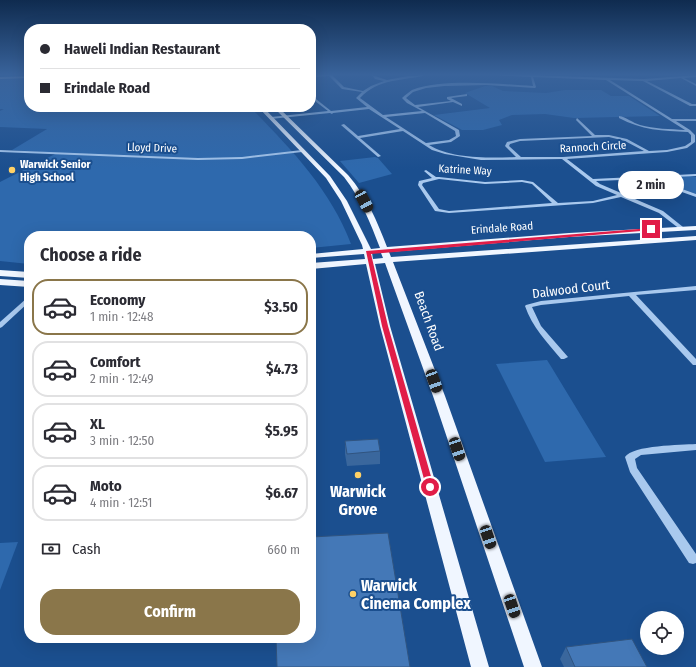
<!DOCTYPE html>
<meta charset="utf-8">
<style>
body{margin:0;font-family:"Fira Sans Condensed",sans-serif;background:#f7f7f7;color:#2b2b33;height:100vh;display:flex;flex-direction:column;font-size:15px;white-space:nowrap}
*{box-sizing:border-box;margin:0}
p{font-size:13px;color:#7c7c81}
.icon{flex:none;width:22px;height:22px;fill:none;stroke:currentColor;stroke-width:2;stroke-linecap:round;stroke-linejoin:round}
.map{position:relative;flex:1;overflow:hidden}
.panel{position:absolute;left:24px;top:231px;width:292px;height:412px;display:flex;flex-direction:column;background:#fff;border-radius:16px;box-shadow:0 4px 16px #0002}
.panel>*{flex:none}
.guide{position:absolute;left:24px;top:24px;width:292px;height:88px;border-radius:16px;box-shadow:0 4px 16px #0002;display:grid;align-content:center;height:88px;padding:0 16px;background:#fff}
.tools{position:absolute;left:640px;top:611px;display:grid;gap:8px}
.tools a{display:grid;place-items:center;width:44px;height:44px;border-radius:50%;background:#fff;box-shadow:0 4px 16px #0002;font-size:20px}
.end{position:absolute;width:18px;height:18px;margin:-9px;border:5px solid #e11d48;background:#fff;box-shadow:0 0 0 2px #fff}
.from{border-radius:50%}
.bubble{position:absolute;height:28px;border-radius:14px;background:#fff;box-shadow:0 4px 16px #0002;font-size:13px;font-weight:700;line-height:28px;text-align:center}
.car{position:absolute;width:12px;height:24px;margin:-12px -6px;border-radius:5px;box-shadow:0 0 3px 1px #0007;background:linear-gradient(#222 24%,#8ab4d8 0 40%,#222 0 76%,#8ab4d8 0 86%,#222 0)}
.guide b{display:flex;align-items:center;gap:14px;height:38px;font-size:15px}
.guide b+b{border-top:1px solid #e1e1e2}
.guide i{width:10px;height:10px;background:#2b2b33}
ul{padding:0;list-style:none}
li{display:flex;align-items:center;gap:12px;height:56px;margin:0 8px 6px;padding:0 8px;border:2px solid #e1e1e2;border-radius:16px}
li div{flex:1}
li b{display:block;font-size:15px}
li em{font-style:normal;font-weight:700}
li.selected{border-color:#8a764a}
li>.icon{width:36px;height:36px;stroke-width:1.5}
h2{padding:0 16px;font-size:18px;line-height:48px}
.pay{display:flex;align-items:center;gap:10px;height:44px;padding:0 16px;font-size:15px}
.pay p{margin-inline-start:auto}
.primary-button{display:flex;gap:8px;margin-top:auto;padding:8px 16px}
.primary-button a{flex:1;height:46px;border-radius:16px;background:#8a764a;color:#fff;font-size:16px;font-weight:700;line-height:46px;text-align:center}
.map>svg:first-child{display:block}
.green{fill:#2e69ad}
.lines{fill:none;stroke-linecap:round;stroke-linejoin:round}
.minor{fill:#a9c9ee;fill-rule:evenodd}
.major{fill:#f0f6ff;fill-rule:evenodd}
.highway{fill:#fff;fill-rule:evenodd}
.wall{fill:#3a679d}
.building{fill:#4478b7;stroke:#305480}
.route{fill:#e11d48}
.poi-dot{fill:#ffd166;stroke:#1b4f8f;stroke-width:1.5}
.labels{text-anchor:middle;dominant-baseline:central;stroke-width:4;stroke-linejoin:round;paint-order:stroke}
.far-street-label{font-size:11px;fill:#fff;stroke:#1b4f8f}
.far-poi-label{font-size:11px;font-weight:bold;fill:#fff;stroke:#1b4f8f;text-anchor:start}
.street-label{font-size:13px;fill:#fff;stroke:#1b4f8f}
.near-poi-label{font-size:16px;font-weight:bold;fill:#fff;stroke:#1b4f8f}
</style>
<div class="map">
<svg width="696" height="667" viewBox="0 0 696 667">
<rect width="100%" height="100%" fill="#1b4f8f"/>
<path class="green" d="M29,78v29h221c41,42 80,82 101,137l-40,4v-12h-282v28l-29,-3v-79l57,-29 -45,-3 35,-21 -47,-2v-16l4,-2h-4v-30z
M485,86h7l11,5 43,2 19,-3h36l10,6h18l31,20 -86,2 -29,-4 -33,1 -13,5 3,5 -19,5h-21l-28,-15 56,-7 -25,-15z
M375,157l3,1 14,16 -33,9 -19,-22z
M684,175l12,2v17l-43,-16z
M547,360l5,8 54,89 -61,5 -49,-98z
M18,542l-18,48v-47z"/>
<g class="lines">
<path class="minor" d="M311,75h21l12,12 19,4 8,-5 13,-5 -9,-2 -3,-4 15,5 21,-4 19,-1c-25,6 -48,3 -67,23l23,17 39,-4 -15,-8 -5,-5c3,-3 7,-6 10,-8 30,-12 88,-6 121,-4l-2,-9 -39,-2h37l115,4 52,-4v2l-12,1 12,6v2l-15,-8 -34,3 45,23h4v2h-6l-47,-25 -33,-1 62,39h24v2h-20l14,9 5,5v7l-8,6 -20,4 -100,7 26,20 103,-5v2l-44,2 44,16v3l-51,-18 -49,2 4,3 63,27 20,16 1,1 -3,2 -22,-17 -38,-16 -28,6 -144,10 -14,-2 -17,-26 1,-4 13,-3 -8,-7 2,-1 10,7h3l46,5 37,-2 11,2 25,21 35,-2 24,-6 -21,-9 -34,-27 -81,1 -36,-6 -13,-4 -29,-19 -43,7 21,18 -3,1 -37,-32 3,-1 14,12 42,-7 -31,-20 -36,4 -1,1 -2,-1 -60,6 1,-2 57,-6 -17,-13v-3l20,16 36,-4 -11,-9 6,-6 -20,-3 -13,-13 -18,1zM533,77l73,3 79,50c-15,-1 -31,-1 -45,-5 -7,-2 -14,-8 -21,-9v2c22,12 44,13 69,14l3,3v7l-6,4 -18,4 -18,1 -22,-12 -18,-4h-14l-18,-17 -1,2 16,16 -72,3 -13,3 -2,4 11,11c-25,1 -65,2 -87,-12l22,-3 9,-6 -1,-6 -41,-23 35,-5 9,4v-2l-11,-6 16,-2v-2l-20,3v2l4,2 -36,4 -9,-7 7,-6 13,-4 18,-2 42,-1 49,3 1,-1zM425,113l30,18 1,5 -7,4 -23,3 -40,-26zM609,137l16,4 19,10 -81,6h-42l-12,-11 1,-2 10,-3zM439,179l46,5 37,-2 10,2 20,19 -103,8 -10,-2 -17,-24 1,-2z
M0,150l198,8 44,-1 60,-7 2,1 -2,1 -60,7 -44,1 -198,-8z
M696,286v4l-60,5 60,64v6h-3l-64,-69 -88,9 -9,2 9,19 27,31 -4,2h-3c-14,-17 -29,-32 -36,-53l1,-1 15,-4z
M29,297v5l-27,25 -2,1v-6l27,-24z
M696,444v6l-55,5 -6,4 2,9 59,86v9l-3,1 -4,-1 -59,-91 -5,-15c8,-12 56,-12 71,-13z"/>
<path class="major" d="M258,107h5l67,69 17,25 24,48 9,-1c-10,-26 -19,-49 -36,-71l-71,-70h5l70,68c19,22 29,46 39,72l182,-14 127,-7v4l-127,7 -180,15 2,5 305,-21v4l-303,22 52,134 97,271h-18l-91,-271 -48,-133 -10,1 15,62 99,341h-18l-91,-341 -14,-62 -55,5v-6l54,-4 -1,-5 -53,4v-4l52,-5 -1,-4 -21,-44 -15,-23zM372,253h9l2,5 -10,1z
M0,270l29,2v6l-29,-2z
M0,279l29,2v6l-29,-2z"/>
<path class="highway" d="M29,76v2l-29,1v-2z"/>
</g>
<path class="wall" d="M345,441l35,10v13l-33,2 -2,-12z
M566,647l81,20h-83l-4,-8z"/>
<path class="building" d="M378,439l2,12 -33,3 -2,-13z
M388,533l22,134h-133l-1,-29h35v-101z
M632,639l15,28h-72l-9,-20z"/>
<linearGradient id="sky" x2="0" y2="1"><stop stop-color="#0f2b4f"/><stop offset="0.44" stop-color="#39639b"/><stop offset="1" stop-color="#39639b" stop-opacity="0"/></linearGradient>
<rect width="696" height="169" fill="url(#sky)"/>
<path class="route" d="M651,228l2,2 -282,24 17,72 46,161 -4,4 -3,-1 -45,-164 -16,-75z"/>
<g class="poi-dot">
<circle cx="12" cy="170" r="4"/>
<circle cx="358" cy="475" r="4"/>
<circle cx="353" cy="594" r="4"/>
</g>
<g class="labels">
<g class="far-street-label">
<text transform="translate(593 147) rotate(-3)">Rannoch Circle</text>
<text transform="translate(152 148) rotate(2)">Lloyd Drive</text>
<text transform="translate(465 170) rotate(3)">Katrine Way</text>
<text transform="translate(502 228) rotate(-4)">Erindale Road</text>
</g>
<g class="far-poi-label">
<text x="20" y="164">Warwick Senior<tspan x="20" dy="13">High School</tspan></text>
</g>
<g class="street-label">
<text transform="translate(571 289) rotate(-7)">Dalwood Court</text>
<text transform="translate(429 321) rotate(70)">Beach Road</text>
</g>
<g class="near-poi-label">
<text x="358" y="491">Warwick<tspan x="358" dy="18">Grove</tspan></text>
<text x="361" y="585" text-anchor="start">Warwick<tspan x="361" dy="18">Cinema Complex</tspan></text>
</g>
</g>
</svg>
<div class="tools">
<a><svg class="icon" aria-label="locate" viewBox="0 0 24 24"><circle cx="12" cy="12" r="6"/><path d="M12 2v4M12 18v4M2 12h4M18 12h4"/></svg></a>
</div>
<i class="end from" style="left:430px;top:487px"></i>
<i class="end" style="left:651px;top:229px"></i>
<div class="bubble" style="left:618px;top:171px;width:66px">2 min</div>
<i class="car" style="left:364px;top:201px;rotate:152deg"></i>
<i class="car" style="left:434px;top:381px;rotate:160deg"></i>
<i class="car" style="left:457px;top:449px;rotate:161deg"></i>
<i class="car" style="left:488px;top:537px;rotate:161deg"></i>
<i class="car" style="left:512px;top:606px;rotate:161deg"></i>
<div class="guide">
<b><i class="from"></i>Haweli Indian Restaurant</b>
<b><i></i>Erindale Road</b>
</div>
<section class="panel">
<h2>Choose a ride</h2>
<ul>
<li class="selected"><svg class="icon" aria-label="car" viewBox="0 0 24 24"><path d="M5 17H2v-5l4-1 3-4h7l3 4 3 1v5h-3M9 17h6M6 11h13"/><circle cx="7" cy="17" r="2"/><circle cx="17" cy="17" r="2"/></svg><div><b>Economy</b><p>1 min · 12:48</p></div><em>$3.50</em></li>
<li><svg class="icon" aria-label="car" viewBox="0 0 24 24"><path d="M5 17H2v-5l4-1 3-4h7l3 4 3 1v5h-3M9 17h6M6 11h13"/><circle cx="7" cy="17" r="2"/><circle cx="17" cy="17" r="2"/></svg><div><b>Comfort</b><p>2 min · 12:49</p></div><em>$4.73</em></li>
<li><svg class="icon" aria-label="car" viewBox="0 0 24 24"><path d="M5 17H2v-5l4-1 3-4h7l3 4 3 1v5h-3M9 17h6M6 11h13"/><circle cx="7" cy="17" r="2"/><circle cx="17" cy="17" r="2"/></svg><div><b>XL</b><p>3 min · 12:50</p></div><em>$5.95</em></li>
<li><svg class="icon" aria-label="car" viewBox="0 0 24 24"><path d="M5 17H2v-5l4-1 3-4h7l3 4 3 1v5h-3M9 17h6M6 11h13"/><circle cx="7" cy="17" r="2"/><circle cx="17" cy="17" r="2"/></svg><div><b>Moto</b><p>4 min · 12:51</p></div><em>$6.67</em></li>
</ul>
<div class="pay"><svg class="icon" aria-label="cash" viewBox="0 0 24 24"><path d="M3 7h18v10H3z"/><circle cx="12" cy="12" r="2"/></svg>Cash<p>660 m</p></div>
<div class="primary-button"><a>Confirm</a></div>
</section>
</div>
